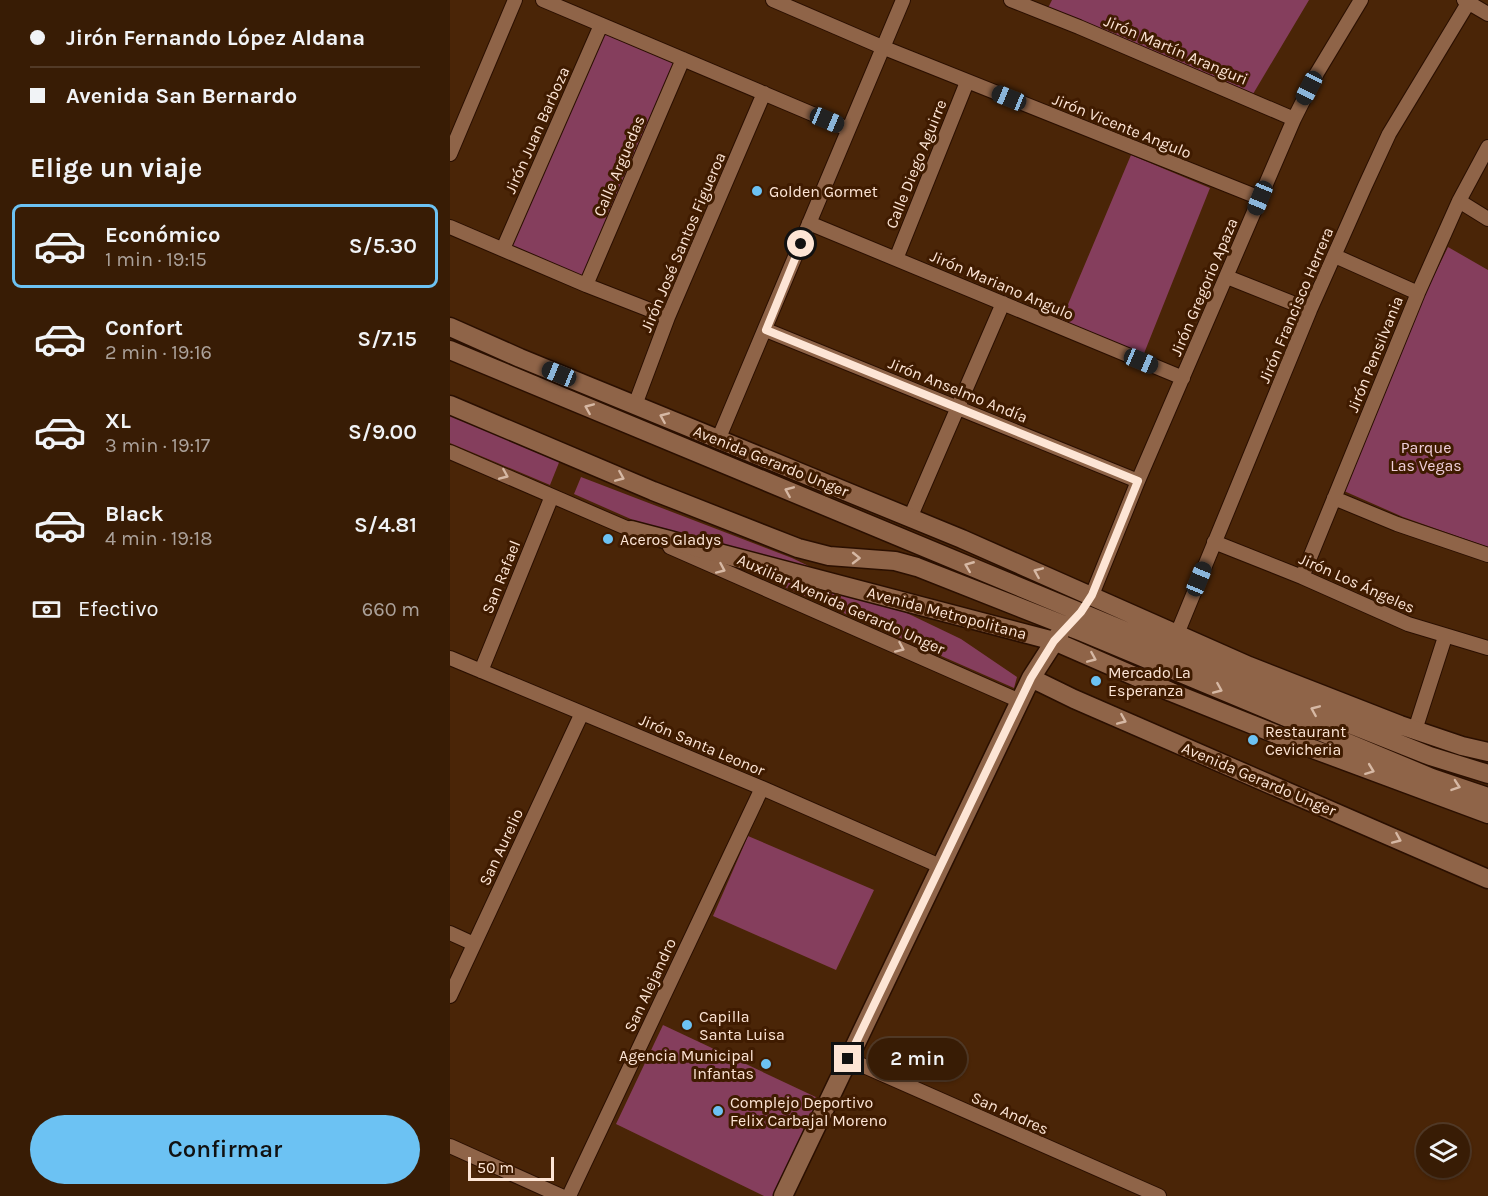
<!DOCTYPE html>
<html lang="es">
<meta charset="utf-8">
<style>
body{margin:0;font-family:Karla,sans-serif;background:#432913;color:#f1f3f6;height:100vh;display:flex;flex-direction:column;font-size:22px;white-space:nowrap}
*{box-sizing:border-box;margin:0}
p{font-size:20px;color:#aba19a}
.icon{flex:none;width:33px;height:33px;fill:none;stroke:currentColor;stroke-width:2;stroke-linecap:round;stroke-linejoin:round}
.map{position:relative;flex:1;overflow:hidden}
.panel{display:flex;flex-direction:column;background:#381c05;width:450px}
.panel>*{flex:none}
.guide{display:grid;align-content:center;height:132px;padding:0 30px;background:#381c05}
.buttons{position:absolute;left:966px;top:1124px;display:grid;gap:12px}
.buttons a{display:grid;place-items:center;width:54px;height:54px;border-radius:50%;background:#381c05;box-shadow:0 2px 4px #0004,0 0 0 2px #523a27;font-size:30px}
.scale{position:absolute;left:18px;bottom:15px;width:86px;box-sizing:border-box;padding-left:6px;border:3px solid #fde5d5;border-top:0;font-size:16px;line-height:21px;white-space:nowrap;color:#fde5d5;-webkit-text-stroke:4px #3f1b00;paint-order:stroke}
.end{position:absolute;width:27px;height:27px;margin:-14px;border:8px solid #fde5d5;background:#111;box-shadow:0 0 0 3px #111}
.from{border-radius:50%}
.bubble{position:absolute;height:42px;border-radius:21px;background:#381c05;box-shadow:0 2px 4px #0004,0 0 0 2px #523a27;font-size:20px;font-weight:600;line-height:42px;text-align:center}
.car{position:absolute;width:18px;height:36px;margin:-18px -9px;border-radius:8px;box-shadow:0 0 4px 2px #0007;background:linear-gradient(#222 24%,#8ab4d8 0 40%,#222 0 76%,#8ab4d8 0 86%,#222 0)}
.guide b{display:flex;align-items:center;gap:21px;height:57px;font-size:22px}
.guide b+b{border-top:2px solid #523a27}
.guide i{width:15px;height:15px;background:#f1f3f6}
ul{padding:0;list-style:none}
li{display:flex;align-items:center;gap:18px;height:84px;margin:0 12px 9px;padding:0 18px;border:3px solid transparent;border-radius:9px}
li div{flex:1}
li b{display:block;font-size:22px}
li em{font-style:normal;font-weight:600}
li.current{border-color:#6cc2f3}
li>.icon{width:54px;height:54px;stroke-width:1.5}
h2{padding:0 30px;font-size:27px;line-height:72px}
.pay{display:flex;align-items:center;gap:15px;height:66px;padding:0 30px;font-size:22px}
.pay p{margin-inline-start:auto}
.button{display:flex;gap:12px;margin-top:auto;padding:12px 30px}
.button a{flex:1;height:69px;border-radius:36px;background:#6cc2f3;color:#111;font-size:24px;font-weight:600;line-height:69px;text-align:center}
main{display:flex;flex:1;min-height:0}
.map>svg:first-child{display:block}
.green{fill:#853e5d}
.lines{fill:none;stroke-linecap:round;stroke-linejoin:round}
.street-casing{stroke:#2a0f00;stroke-width:16}
.secondary-casing{stroke:#2a0f00;stroke-width:21}
.street{stroke:#8f6448;stroke-width:14}
.secondary{stroke:#8f6448;stroke-width:18}
.oneway{stroke:#d6b8a4}
.route{stroke:#fde5d5;stroke-width:8}
.poi-dot{fill:#6cc2f3;stroke:#3f1b00;stroke-width:2}
.labels{text-anchor:middle;dominant-baseline:central;stroke-width:6;stroke-linejoin:round;paint-order:stroke}
.street-label{font-size:16px;fill:#fde5d5;stroke:#3f1b00}
.poi-label{font-size:16px;fill:#fde5d5;stroke:#3f1b00;text-anchor:start}
.park-label{font-size:16px;fill:#efcfda;stroke:#3f1b00}
</style>
<main>
<section class="panel">
<div class="guide">
<b><i class="from"></i>Jirón Fernando López Aldana</b>
<b><i></i>Avenida San Bernardo</b>
</div>
<h2>Elige un viaje</h2>
<ul>
<li class="current"><svg class="icon" aria-label="car" viewBox="0 0 24 24"><path d="M5 17H2v-5l4-1 3-4h7l3 4 3 1v5h-3M9 17h6M6 11h13"/><circle cx="7" cy="17" r="2"/><circle cx="17" cy="17" r="2"/></svg><div><b>Económico</b><p>1 min · 19:15</p></div><em>S/5.30</em></li>
<li><svg class="icon" aria-label="car" viewBox="0 0 24 24"><path d="M5 17H2v-5l4-1 3-4h7l3 4 3 1v5h-3M9 17h6M6 11h13"/><circle cx="7" cy="17" r="2"/><circle cx="17" cy="17" r="2"/></svg><div><b>Confort</b><p>2 min · 19:16</p></div><em>S/7.15</em></li>
<li><svg class="icon" aria-label="car" viewBox="0 0 24 24"><path d="M5 17H2v-5l4-1 3-4h7l3 4 3 1v5h-3M9 17h6M6 11h13"/><circle cx="7" cy="17" r="2"/><circle cx="17" cy="17" r="2"/></svg><div><b>XL</b><p>3 min · 19:17</p></div><em>S/9.00</em></li>
<li><svg class="icon" aria-label="car" viewBox="0 0 24 24"><path d="M5 17H2v-5l4-1 3-4h7l3 4 3 1v5h-3M9 17h6M6 11h13"/><circle cx="7" cy="17" r="2"/><circle cx="17" cy="17" r="2"/></svg><div><b>Black</b><p>4 min · 19:18</p></div><em>S/4.81</em></li>
</ul>
<div class="pay"><svg class="icon" aria-label="cash" viewBox="0 0 24 24"><path d="M3 7h18v10H3z"/><circle cx="12" cy="12" r="2"/></svg>Efectivo<p>660 m</p></div>
<div class="button"><a>Confirmar</a></div>
</section>
<div class="map">
<svg width="1038" height="1196" viewBox="0 0 1038 1196">
<rect width="100%" height="100%" fill="#4a2507"/>
<path class="green" d="M602,0h257l-56,94 -205,-86z
M152,32l74,30 -94,217 -74,-32z
M681,155l79,33 -67,168 -82,-35z
M998,247l40,23v277l-85,-30 -59,-26 81,-197z
M0,414l110,46 -10,25 -100,-42z
M131,477l211,81 169,81 56,38 -3,11 -440,-194z
M298,836l126,54 -38,80 -123,-54z
M213,1025l157,74 -46,97h-10l-148,-72z"/>
<g class="lines">
<g class="street-casing">
<path id="street" d="M93,0l305,129
M323,0l109,47 378,151
M561,0l68,27 215,92
M1014,0l24,14
M0,154l65,-154
M1009,201l29,18
M359,223l374,155
M0,227l136,58 82,32
M53,249l98,-224
M885,256l83,37
M446,259l71,-177
M777,277l83,33
M136,285l97,-226
M316,330l372,151
M185,405l33,-88 96,-224
M268,440l185,-440
M0,452l188,81
M884,498l63,26 91,31
M460,518l93,-215
M764,542l88,35 106,47 80,24
M220,547l350,154
M852,577l116,-284 41,-92 29,-54
M642,595l46,-114 156,-362 23,-46 44,-73
M727,634l133,-324 55,-124 24,-52 81,-134
M0,658l312,130 178,78
M31,671l71,-175
M965,730l30,-93
M0,933l24,11
M0,996l132,-283
M398,1059l311,137
M0,1146l111,50
M119,1196l193,-408"/>
</g>
<g class="secondary-casing">
<path id="secondary" d="M0,327l70,31 442,181 287,127 151,59 62,21 26,6
M0,350l887,369 93,37 58,18
M0,405l203,86 145,57 31,8 66,5 22,6 165,65 350,146 56,19
M181,530l423,111 117,51 142,57 175,65
M581,678l43,21 414,180
M333,1196l248,-518 29,-45"/>
</g>
<use href="#street" class="street"/>
<use href="#secondary" class="secondary"/>
</g>
<defs><path id="oneway-chevron" d="M-2-3.5L2.5 0L-2 3.5" fill="none" stroke-width="1.6" stroke-linecap="round" stroke-linejoin="round" transform="scale(1.5)"/></defs>
<g class="oneway">
<use href="#oneway-chevron" transform="translate(139 408) rotate(-157)"/>
<use href="#oneway-chevron" transform="translate(214 417) rotate(-157)"/>
<use href="#oneway-chevron" transform="translate(54 475) rotate(23)"/>
<use href="#oneway-chevron" transform="translate(170 477) rotate(23)"/>
<use href="#oneway-chevron" transform="translate(339 491) rotate(-157)"/>
<use href="#oneway-chevron" transform="translate(406 558) rotate(1)"/>
<use href="#oneway-chevron" transform="translate(519 566) rotate(-158)"/>
<use href="#oneway-chevron" transform="translate(271 569) rotate(24)"/>
<use href="#oneway-chevron" transform="translate(588 572) rotate(-157)"/>
<use href="#oneway-chevron" transform="translate(450 648) rotate(24)"/>
<use href="#oneway-chevron" transform="translate(642 658) rotate(23)"/>
<use href="#oneway-chevron" transform="translate(768 689) rotate(23)"/>
<use href="#oneway-chevron" transform="translate(865 710) rotate(-157)"/>
<use href="#oneway-chevron" transform="translate(672 720) rotate(23)"/>
<use href="#oneway-chevron" transform="translate(920 770) rotate(21)"/>
<use href="#oneway-chevron" transform="translate(1006 786) rotate(19)"/>
<use href="#oneway-chevron" transform="translate(947 839) rotate(23)"/>
</g>
<g class="lines">
<path class="route" d="M351,244l-35,86 372,151 -46,114 -11,17 -27,29 -23,37 -183,381"/>
</g>
<g class="poi-dot">
<circle cx="307" cy="191" r="6"/>
<circle cx="158" cy="539" r="6"/>
<circle cx="646" cy="681" r="6"/>
<circle cx="803" cy="740" r="6"/>
<circle cx="237" cy="1025" r="6"/>
<circle cx="316" cy="1064" r="6"/>
<circle cx="268" cy="1111" r="6"/>
</g>
<g class="labels">
<g class="street-label">
<text transform="translate(726 50) rotate(23)">Jirón Martín Aranguri</text>
<text transform="translate(672 126) rotate(22)">Jirón Vicente Angulo</text>
<text transform="translate(87 130) rotate(-66)">Jirón Juan Barboza</text>
<text transform="translate(466 164) rotate(-68)">Calle Diego Aguirre</text>
<text transform="translate(169 166) rotate(-67)">Calle Arguedas</text>
<text transform="translate(233 242) rotate(-67)">Jirón José Santos Figueroa</text>
<text transform="translate(552 285) rotate(23)">Jirón Mariano Angulo</text>
<text transform="translate(754 287) rotate(-67)">Jirón Gregorio Apaza</text>
<text transform="translate(846 305) rotate(-67)">Jirón Francisco Herrera</text>
<text transform="translate(925 354) rotate(-68)">Jirón Pensilvania</text>
<text transform="translate(508 390) rotate(22)">Jirón Anselmo Andía</text>
<text transform="translate(321 461) rotate(22)">Avenida Gerardo Unger</text>
<text transform="translate(51 577) rotate(-68)">San Rafael</text>
<text transform="translate(907 583) rotate(24)">Jirón Los Ángeles</text>
<text transform="translate(391 604) rotate(24)">Auxiliar Avenida Gerardo Unger</text>
<text transform="translate(497 613) rotate(15)">Avenida Metropolitana</text>
<text transform="translate(252 745) rotate(23)">Jirón Santa Leonor</text>
<text transform="translate(809 779) rotate(23)">Avenida Gerardo Unger</text>
<text transform="translate(51 847) rotate(-65)">San Aurelio</text>
<text transform="translate(200 985) rotate(-65)">San Alejandro</text>
<text transform="translate(560 1113) rotate(24)">San Andres</text>
</g>
<g class="poi-label">
<text x="319" y="191">Golden Gormet</text>
<text x="170" y="539">Aceros Gladys</text>
<text x="658" y="672">Mercado La<tspan x="658" dy="18">Esperanza</tspan></text>
<text x="815" y="731">Restaurant<tspan x="815" dy="18">Cevicheria</tspan></text>
<text x="249" y="1016">Capilla<tspan x="249" dy="18">Santa Luisa</tspan></text>
<text x="304" y="1055" text-anchor="end">Agencia Municipal<tspan x="304" dy="18">Infantas</tspan></text>
<text x="280" y="1102">Complejo Deportivo<tspan x="280" dy="18">Felix Carbajal Moreno</tspan></text>
</g>
<g class="park-label">
<text x="976" y="447">Parque<tspan x="976" dy="18">Las Vegas</tspan></text>
</g>
</g>
</svg>
<div class="buttons">
<a><svg class="icon" aria-label="layers" viewBox="0 0 24 24"><path d="M12 4l9 5-9 5-9-5zM3 14l9 5 9-5"/></svg></a>
</div>
<div class="scale">50 m</div>
<i class="end from" style="left:351px;top:244px"></i>
<i class="end" style="left:398px;top:1059px"></i>
<div class="bubble" style="left:418px;top:1038px;width:99px">2 min</div>
<i class="car" style="left:859px;top:88px;rotate:207deg"></i>
<i class="car" style="left:559px;top:98px;rotate:292deg"></i>
<i class="car" style="left:377px;top:120px;rotate:113deg"></i>
<i class="car" style="left:810px;top:198px;rotate:202deg"></i>
<i class="car" style="left:691px;top:361px;rotate:113deg"></i>
<i class="car" style="left:109px;top:374px;rotate:292deg"></i>
<i class="car" style="left:749px;top:579px;rotate:22deg"></i>
</div>
</main>
